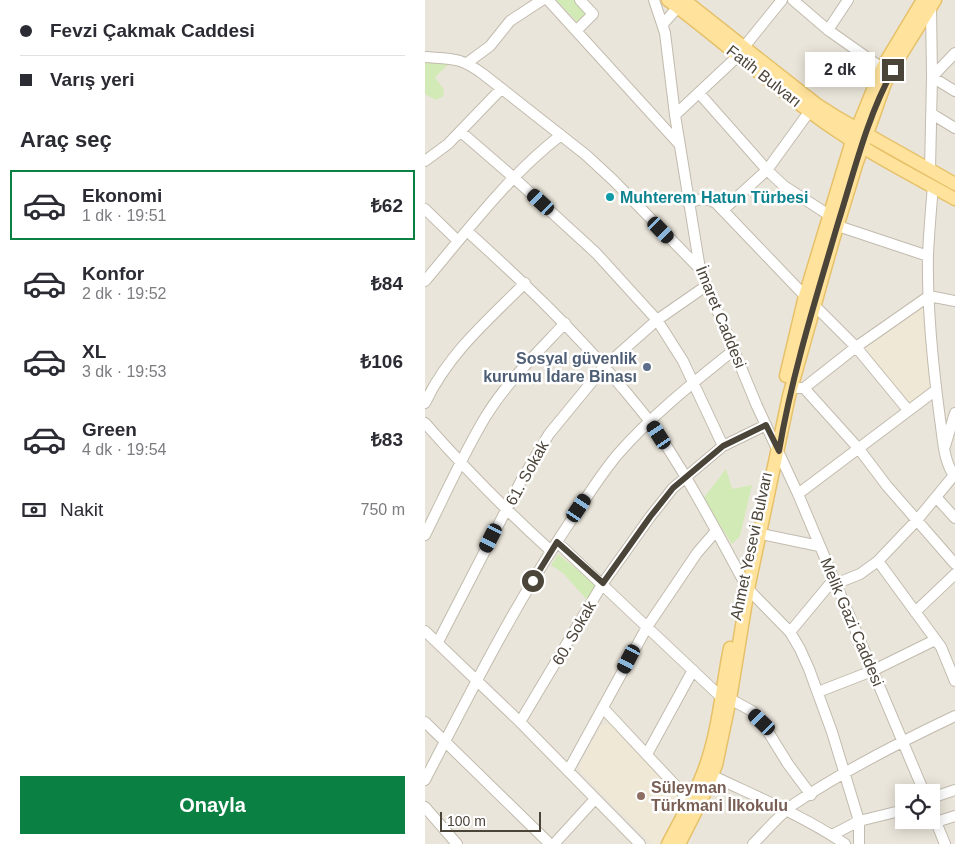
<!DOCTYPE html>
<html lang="tr">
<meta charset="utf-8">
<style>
body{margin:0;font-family:Helvetica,sans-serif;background:#f7f7f7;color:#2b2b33;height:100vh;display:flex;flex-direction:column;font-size:19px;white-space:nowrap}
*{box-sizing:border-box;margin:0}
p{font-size:16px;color:#7c7c81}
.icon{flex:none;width:28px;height:28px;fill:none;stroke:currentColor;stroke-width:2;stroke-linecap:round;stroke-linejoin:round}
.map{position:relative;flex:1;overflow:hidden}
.side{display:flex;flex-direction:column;background:#fff;width:425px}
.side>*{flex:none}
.top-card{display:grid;align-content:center;height:110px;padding:0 20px;background:#fff}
.fabs{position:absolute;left:470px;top:784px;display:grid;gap:10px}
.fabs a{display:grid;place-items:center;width:45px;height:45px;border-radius:0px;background:#fff;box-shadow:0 2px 12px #0003;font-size:25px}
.scale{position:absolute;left:15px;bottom:12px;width:101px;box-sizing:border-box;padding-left:5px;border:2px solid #4b4439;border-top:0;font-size:14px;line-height:18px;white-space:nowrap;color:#4b4439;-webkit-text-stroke:4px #fff;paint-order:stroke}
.end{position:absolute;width:22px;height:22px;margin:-11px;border:6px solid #4b4439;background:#fff;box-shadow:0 0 0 2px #fff}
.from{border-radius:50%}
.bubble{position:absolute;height:35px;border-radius:0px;background:#fff;box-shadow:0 2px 12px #0003;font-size:16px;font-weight:700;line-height:35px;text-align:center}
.car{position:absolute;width:15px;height:30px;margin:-15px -8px;border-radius:6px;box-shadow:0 0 4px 1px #0007;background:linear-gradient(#222 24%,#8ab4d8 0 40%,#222 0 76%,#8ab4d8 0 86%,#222 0)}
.top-card b{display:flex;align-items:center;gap:18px;height:48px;font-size:19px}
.top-card b+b{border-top:1px solid #e1e1e2}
.top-card i{width:12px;height:12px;background:#2b2b33}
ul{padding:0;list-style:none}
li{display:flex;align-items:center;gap:15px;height:70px;margin:0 10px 8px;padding:0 10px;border:2px solid transparent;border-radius:0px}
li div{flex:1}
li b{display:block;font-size:19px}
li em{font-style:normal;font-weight:700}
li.active{border-color:#0b8043}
li>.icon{width:45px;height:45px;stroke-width:1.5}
h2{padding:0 20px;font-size:22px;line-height:60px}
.pay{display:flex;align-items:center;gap:12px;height:55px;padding:0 20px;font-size:19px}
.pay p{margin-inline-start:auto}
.button{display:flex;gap:10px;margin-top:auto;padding:10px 20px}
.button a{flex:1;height:58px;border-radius:0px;background:#0b8043;color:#fff;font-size:20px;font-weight:700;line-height:58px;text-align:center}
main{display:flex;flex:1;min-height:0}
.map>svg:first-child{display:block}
.residential{fill:#eae5da;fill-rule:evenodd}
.education{fill:#efe8d6}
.green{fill:#d2eab5}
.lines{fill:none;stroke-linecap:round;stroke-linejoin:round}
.minor-casing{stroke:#c2bbae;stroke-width:12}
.major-casing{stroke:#e6c16a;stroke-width:15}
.minor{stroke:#fff;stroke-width:10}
.major{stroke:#ffe39c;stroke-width:12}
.route{stroke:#4b4439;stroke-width:6}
.culture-dot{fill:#0f9aa8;stroke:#fff;stroke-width:2}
.service-dot{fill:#5c6f8a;stroke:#fff;stroke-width:2}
.education-dot{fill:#8d6e63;stroke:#fff;stroke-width:2}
.labels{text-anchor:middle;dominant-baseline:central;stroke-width:5;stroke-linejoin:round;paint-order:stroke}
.street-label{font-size:16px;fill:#4b4439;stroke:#fff}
.culture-label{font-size:16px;font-weight:bold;fill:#0d838f;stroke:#fff;text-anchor:start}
.service-label{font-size:16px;font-weight:bold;fill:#4e5e75;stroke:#fff;text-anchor:end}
.education-label{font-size:16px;font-weight:bold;fill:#785e54;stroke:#fff;text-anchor:start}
</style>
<main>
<section class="side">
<div class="top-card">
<b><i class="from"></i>Fevzi Çakmak Caddesi</b>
<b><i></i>Varış yeri</b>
</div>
<h2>Araç seç</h2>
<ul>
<li class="active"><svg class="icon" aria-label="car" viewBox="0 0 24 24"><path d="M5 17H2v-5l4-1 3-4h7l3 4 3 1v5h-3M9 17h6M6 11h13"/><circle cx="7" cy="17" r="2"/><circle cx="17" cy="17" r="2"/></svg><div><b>Ekonomi</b><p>1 dk · 19:51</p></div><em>₺62</em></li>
<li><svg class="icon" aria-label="car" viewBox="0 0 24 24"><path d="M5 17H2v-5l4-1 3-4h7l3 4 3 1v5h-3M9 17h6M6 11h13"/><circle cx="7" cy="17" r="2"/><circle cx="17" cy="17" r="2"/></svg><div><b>Konfor</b><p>2 dk · 19:52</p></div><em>₺84</em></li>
<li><svg class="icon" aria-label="car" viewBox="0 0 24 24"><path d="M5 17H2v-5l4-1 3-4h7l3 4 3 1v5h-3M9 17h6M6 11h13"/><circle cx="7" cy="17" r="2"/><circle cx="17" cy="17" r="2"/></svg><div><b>XL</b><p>3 dk · 19:53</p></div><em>₺106</em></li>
<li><svg class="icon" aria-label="car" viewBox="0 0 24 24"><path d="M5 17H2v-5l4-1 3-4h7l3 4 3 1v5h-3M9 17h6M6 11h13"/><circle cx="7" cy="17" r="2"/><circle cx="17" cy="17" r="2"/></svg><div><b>Green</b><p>4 dk · 19:54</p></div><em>₺83</em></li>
</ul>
<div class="pay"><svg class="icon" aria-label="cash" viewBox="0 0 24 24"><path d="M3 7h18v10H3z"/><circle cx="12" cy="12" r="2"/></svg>Nakit<p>750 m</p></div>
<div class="button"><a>Onayla</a></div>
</section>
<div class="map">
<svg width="530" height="844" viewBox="0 0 530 844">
<rect width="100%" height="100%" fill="#f6f3ec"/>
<path class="residential" d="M0,0h530v844h-530zM479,792h27v28h-27z"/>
<path class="education" d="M502,302l4,85 -22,17 -46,-56z
M182,724l5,1 29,29 41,46 -22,44h-8l-72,-73v-6l20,-38z"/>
<path class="green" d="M131,0h19l13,14 -9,10z
M0,62l24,2 -14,13 9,13 -1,6 -7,4 -11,-6z
M301,469l6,20 20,-4 -12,51 -8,8 -29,-45z
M133,554l38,31 -9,15 -24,-27 -12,-8z"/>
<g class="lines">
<g class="minor-casing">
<path id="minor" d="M123,0l131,144
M229,0l11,33 10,82 25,154 57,137 41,88 126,298
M368,0l35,30 54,38
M238,24l15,-17
M152,30l16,-16 -13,-14
M403,30l20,-30
M319,47l38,-47
M530,53l-23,24 23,14
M0,57c28,2 35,0 58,17l103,81 27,25 87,89
M42,63l23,-17 20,-25 32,-21
M274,93l68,77 17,16 45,29
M507,114l23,14
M250,115l63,-59
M36,132l52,45 83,76 61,67 26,41 40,85
M0,161l23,-17 53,-55
M505,170l2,-93 -1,-71
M508,186c-2,23 -4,46 -5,69 -1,52 5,112 12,164 3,19 3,42 15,58
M263,203c10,-4 18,-6 28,0l89,93
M0,209l33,32
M298,210l44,-40 42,-58
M413,226l90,30
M42,231c54,49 106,98 153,154 10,12 21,25 31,38 35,50 63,104 92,157
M0,281c43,-51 83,-105 136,-146
M390,306l41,41 52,63
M372,388h7l52,-41 73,-51 26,5
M379,388l55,61 28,37 68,78
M0,403c24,-50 61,-81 100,-120
M0,423c40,46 81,87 126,128
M520,446l10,-33
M373,494l138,-104
M511,497l19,21
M336,534l58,12
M0,535c20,-40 38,-81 61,-119 21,-34 51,-63 79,-93
M132,542l164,155
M453,561l63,86 14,34
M410,584l25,-10 18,-13 39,-41 38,-46
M323,589l42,43 10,17 9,20 23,63 27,89v23
M490,612l40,-38
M0,631l95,91 120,122
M365,632l44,-53
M13,642l83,-161 28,-47 55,-67 53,-47 49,-34
M393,692l54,-21 63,-31
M305,699l22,12 10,11 26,42 23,31
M178,708l87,93
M0,722l125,122
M95,722l83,-139 47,-66 23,-29 50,-42 43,-21
M222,754l46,-84
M143,771l79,-144 50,-74 19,-22
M288,776c44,21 91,40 132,68
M0,780c46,-89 91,-178 147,-261 15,-22 29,-45 46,-65 34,-39 76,-72 116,-104
M506,798l24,-8
M0,807l32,37
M506,810l14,34
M511,822l19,-6
M407,835l27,-14 45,-11
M129,844l41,-45
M328,844c13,-13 26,-29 41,-40 51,-34 106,-62 161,-88"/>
</g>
<g class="major-casing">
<path id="major" d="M243,0c54,40 104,86 159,124 40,28 85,51 128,75
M259,0l132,104 22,14 117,66
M361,376l19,-80 47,-155 30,-73 41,-68
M243,844c13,-25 28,-50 37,-76 14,-38 17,-81 25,-120
M254,844l23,-45 14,-34 14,-66 18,-110 41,-193 44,-156 23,-75 29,-82 15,-27 35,-56"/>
</g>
<use href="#minor" class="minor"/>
<use href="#major" class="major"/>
</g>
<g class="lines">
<path class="route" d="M108,581l24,-39 46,41 47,-66 23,-29 50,-42 43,-21 13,26c13,-77 37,-153 59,-228 16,-51 29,-106 55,-153"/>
</g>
<circle class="culture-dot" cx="185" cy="197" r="5"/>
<circle class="service-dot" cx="222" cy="367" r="5"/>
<circle class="education-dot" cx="216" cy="796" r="5"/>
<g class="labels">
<g class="street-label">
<text transform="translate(339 76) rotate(38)">Fatih Bulvarı</text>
<text transform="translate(296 317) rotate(68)">İmaret Caddesi</text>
<text transform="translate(102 473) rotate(-61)">61. Sokak</text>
<text transform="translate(326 546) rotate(-78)">Ahmet Yesevi Bulvarı</text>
<text transform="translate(427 622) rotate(67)">Melik Gazi Caddesi</text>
<text transform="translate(149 633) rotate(-60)">60. Sokak</text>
</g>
<g class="culture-label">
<text x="195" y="197">Muhterem Hatun Türbesi</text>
</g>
<g class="service-label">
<text x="212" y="358">Sosyal güvenlik<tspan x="212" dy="18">kurumu İdare Binası</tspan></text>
</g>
<g class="education-label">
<text x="226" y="787">Süleyman<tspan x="226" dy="18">Türkmani İlkokulu</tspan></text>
</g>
</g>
</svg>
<div class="fabs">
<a><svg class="icon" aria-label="locate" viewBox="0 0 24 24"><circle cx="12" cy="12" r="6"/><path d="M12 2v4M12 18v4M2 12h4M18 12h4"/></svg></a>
</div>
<div class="scale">100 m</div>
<i class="end from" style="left:108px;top:581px"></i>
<i class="end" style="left:468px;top:70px"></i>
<div class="bubble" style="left:380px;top:52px;width:70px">2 dk</div>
<i class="car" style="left:116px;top:202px;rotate:313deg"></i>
<i class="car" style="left:236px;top:230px;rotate:136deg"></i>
<i class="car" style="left:234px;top:435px;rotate:327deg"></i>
<i class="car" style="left:154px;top:508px;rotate:34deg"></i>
<i class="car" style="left:66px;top:538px;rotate:207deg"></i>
<i class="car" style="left:204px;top:659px;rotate:208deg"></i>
<i class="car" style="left:337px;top:722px;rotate:314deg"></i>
</div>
</main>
